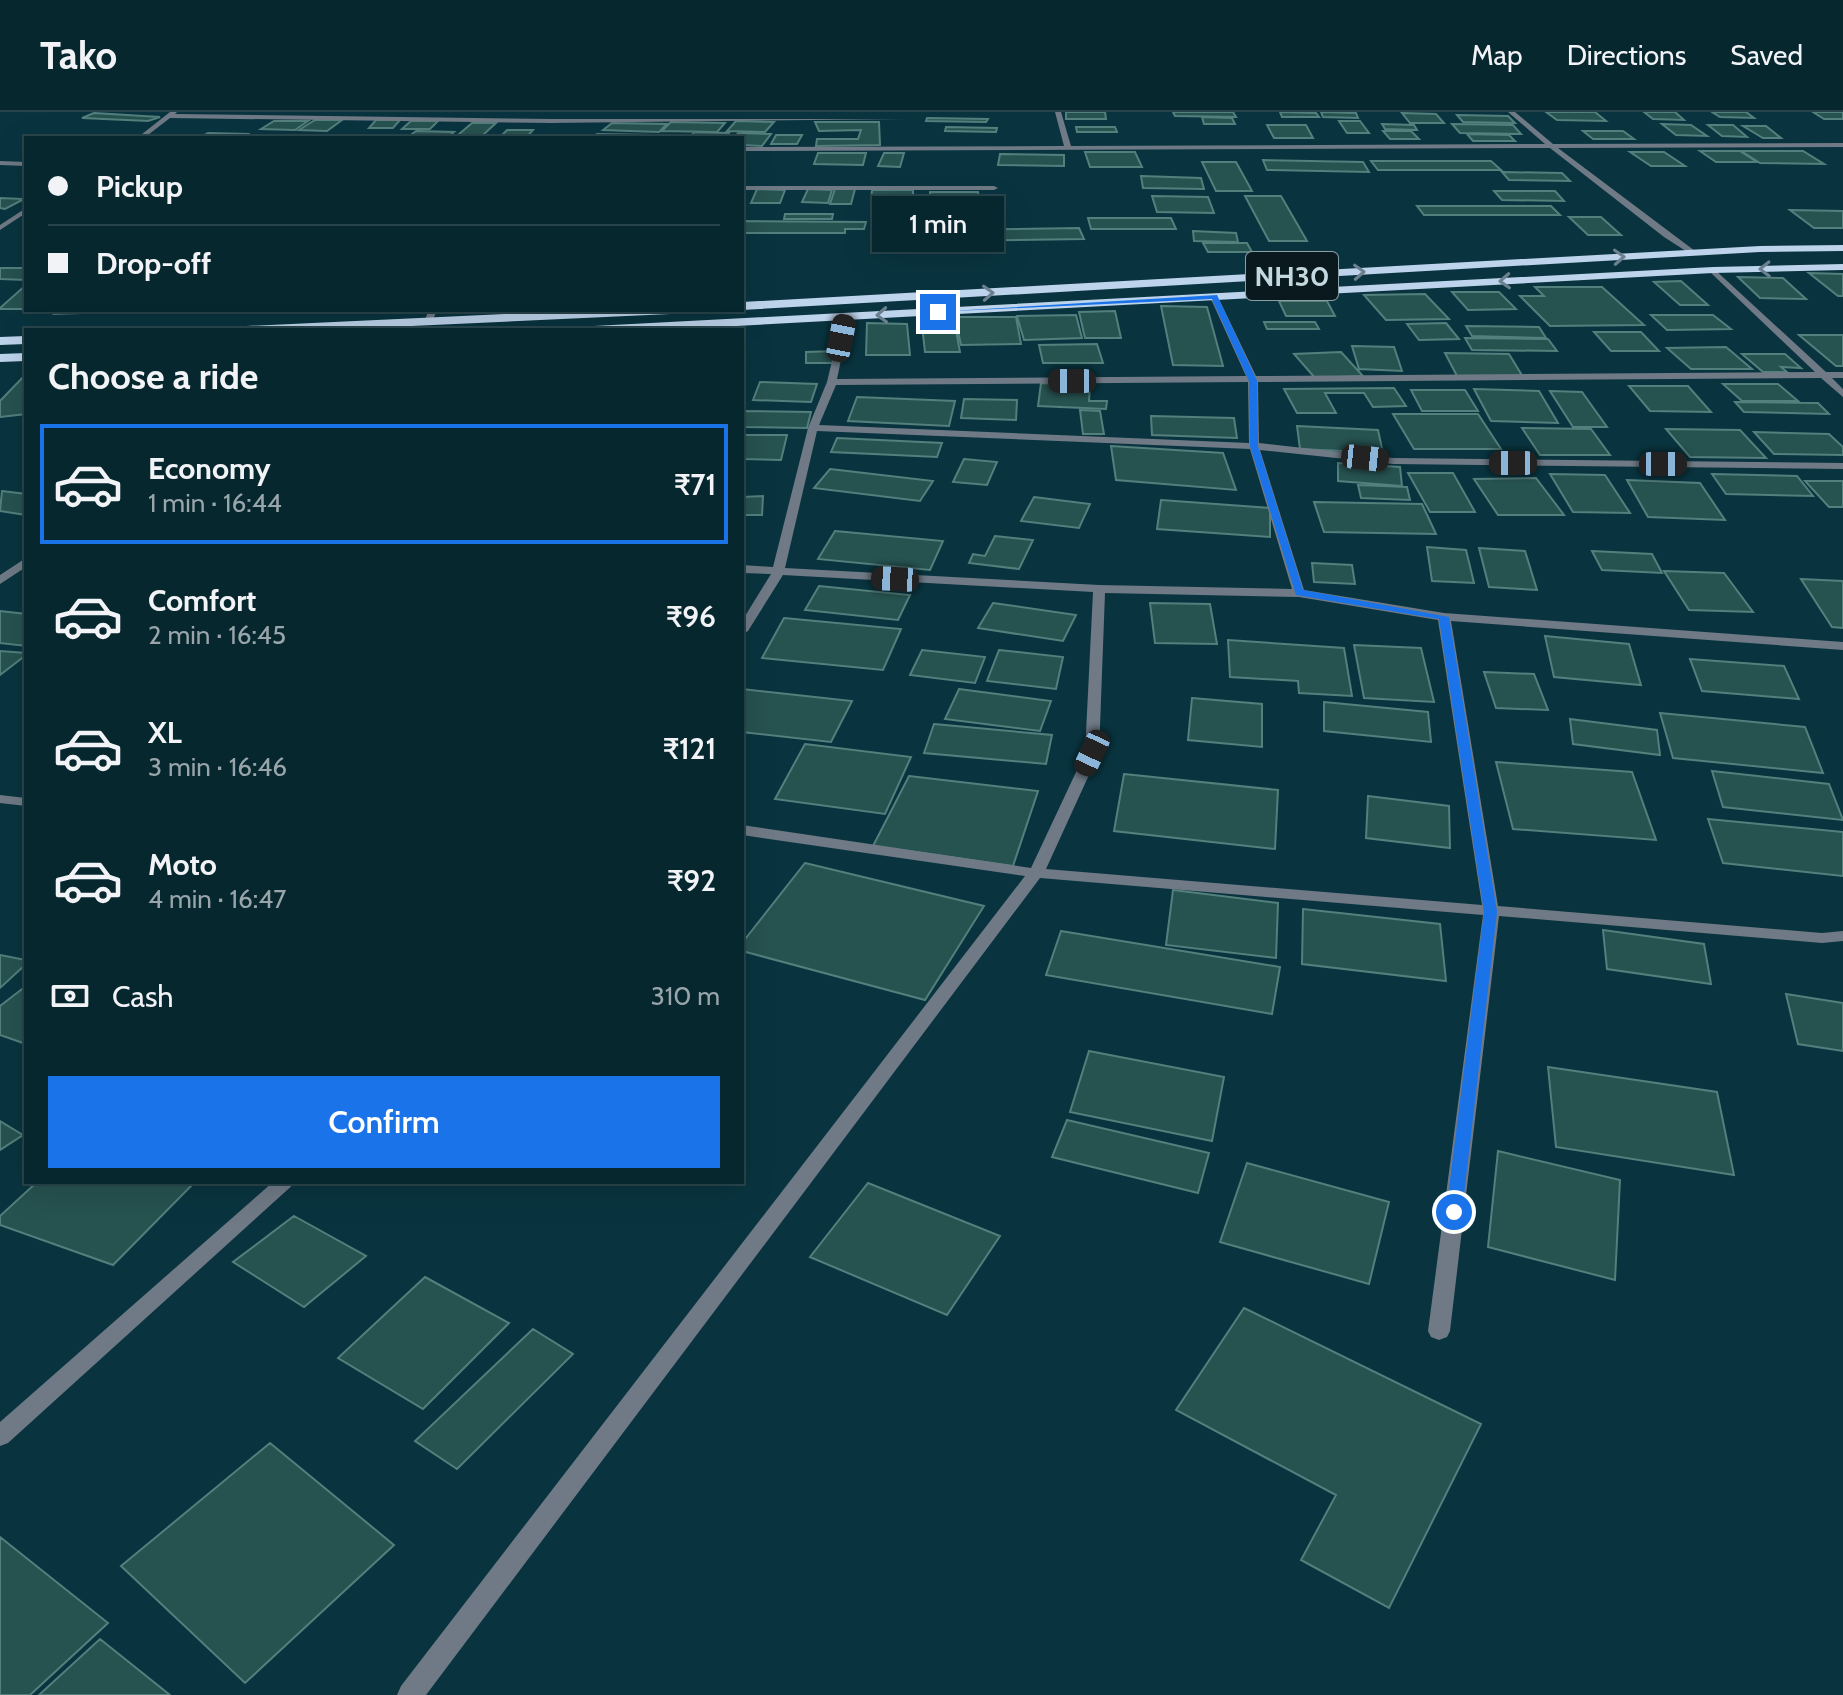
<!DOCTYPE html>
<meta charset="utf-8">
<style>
body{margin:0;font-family:Cabin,sans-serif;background:#15333b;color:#f1f3f6;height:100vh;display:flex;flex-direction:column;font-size:30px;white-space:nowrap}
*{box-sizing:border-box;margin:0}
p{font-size:26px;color:#98a5aa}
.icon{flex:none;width:44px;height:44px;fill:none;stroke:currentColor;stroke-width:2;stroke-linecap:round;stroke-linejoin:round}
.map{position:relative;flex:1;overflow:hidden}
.panel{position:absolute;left:24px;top:216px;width:720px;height:856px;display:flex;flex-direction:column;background:#07272f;border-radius:0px;box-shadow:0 8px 32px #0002,0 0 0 2px #28444b}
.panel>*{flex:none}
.banner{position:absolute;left:24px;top:24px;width:720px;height:176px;border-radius:0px;box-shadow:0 8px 32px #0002,0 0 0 2px #28444b;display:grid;align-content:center;height:176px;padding:0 24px;background:#07272f}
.end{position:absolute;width:36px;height:36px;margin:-18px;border:10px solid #1a73e8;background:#fff;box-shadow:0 0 0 4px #fff}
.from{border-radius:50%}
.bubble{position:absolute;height:56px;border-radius:0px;background:#07272f;box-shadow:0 8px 32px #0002,0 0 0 2px #28444b;font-size:26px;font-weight:600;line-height:56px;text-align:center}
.car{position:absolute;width:24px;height:48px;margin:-24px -12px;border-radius:10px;box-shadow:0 0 6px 2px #0007;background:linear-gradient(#222 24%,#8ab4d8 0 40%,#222 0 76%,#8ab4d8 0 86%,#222 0)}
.banner b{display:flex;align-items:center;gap:28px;height:76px;font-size:30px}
.banner b+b{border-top:2px solid #28444b}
.banner i{width:20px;height:20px;background:#f1f3f6}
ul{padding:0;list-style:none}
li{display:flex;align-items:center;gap:24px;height:120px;margin:0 16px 12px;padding:0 8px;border:4px solid transparent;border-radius:0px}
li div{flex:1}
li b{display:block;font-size:30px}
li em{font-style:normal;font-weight:600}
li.current{border-color:#1a73e8}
li>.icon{width:72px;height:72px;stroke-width:1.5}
h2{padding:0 24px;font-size:36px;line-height:96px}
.pay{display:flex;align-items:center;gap:20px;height:88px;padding:0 24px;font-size:30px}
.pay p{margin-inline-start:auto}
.cta{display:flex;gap:16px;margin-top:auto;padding:16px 24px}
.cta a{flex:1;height:92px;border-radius:0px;background:#1a73e8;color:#fff;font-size:32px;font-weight:600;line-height:92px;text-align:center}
header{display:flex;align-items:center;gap:48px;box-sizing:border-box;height:112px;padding:0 40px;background:#07272f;border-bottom:2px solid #28444b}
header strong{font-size:38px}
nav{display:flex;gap:44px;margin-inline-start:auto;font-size:28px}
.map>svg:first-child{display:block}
.building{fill:#265250;stroke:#537f7c;stroke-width:2}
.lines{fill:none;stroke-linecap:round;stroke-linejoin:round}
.minor{fill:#6f7a86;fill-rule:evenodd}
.trunk{fill:#bed4ec;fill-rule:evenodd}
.oneway{stroke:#6d808f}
.route{fill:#1a73e8}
.labels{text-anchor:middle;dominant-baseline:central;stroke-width:6;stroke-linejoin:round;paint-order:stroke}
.shield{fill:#09191e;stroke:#8b9fa5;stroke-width:2}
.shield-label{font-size:28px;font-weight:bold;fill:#c3d8df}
</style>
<header>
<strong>Tako</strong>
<nav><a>Map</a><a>Directions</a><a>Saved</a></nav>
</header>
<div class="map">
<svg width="1843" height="1583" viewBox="0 0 1843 1583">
<rect width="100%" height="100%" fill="#09343f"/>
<path class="building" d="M1066,0h39l1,7h-40z
M1173,0h60l3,5 -61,-1z
M1280,0l36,1 3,4h-37z
M1321,0l35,1 2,5 -35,-1z
M1546,0h49l11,9 -49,-1z
M1644,0h31l9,8 -31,-1z
M1712,0h34l8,6 -34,-1z
M1813,0h30v7h-19z
M94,1l66,4 -12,4 -66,-3z
M1402,1l34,1 8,9h-34z
M1457,3l51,1 7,7 -52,-1z
M1202,5l30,1 3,6h-31z
M927,6l61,1 -2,3 -60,-1z
M315,8h27l-15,11 -28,-1z
M376,8h24l-7,8h-24z
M274,9h34l-13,9 -34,-1z
M411,9h27l-8,8h-28z
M736,9l38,1 -9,10 -38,-1z
M1339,9h21l9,12h-22z
M671,10l54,1 -8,9 -55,-1z
M815,10h64l1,23 -64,1 1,-7h41l3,-9 -42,1z
M472,11h24l-13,12h-25z
M612,11l55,1 -8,8 -56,-2z
M1382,12l32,1 3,5 -32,-1z
M1452,12l61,1 8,9 -61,-1z
M1662,12l29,1 16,11 -31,-1z
M1267,13h39l7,13h-39z
M1708,13h25l14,12 -25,-1z
M1743,14h23l15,12h-18z
M946,15l51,1 -1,4 -51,-1z
M1076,15h39l2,5h-40z
M507,18h26l-7,8h-27z
M416,19l38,1 -7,6h-40z
M1383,19h28l8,8h-29z
M1583,19h40l11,8h-41z
M694,20l35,1 -3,5h-36z
M208,21l39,1 -7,4h-41z
M738,21l33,1 -9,12 -20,-1v-7h-7z
M597,22l58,1 -3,3h-59z
M1467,22l42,1 6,6h-42z
M776,23h26l-5,9h-26z
M1700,39h40l17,11h-41z
M1741,39h62l21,13 -64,-1z
M1085,40h50l7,15h-52z
M1630,40h34l21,14h-34z
M818,41h48l-3,12 -49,-1z
M884,41h20l-4,14 -22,-1z
M1000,42l64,1v11l-66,-1z
M1263,48l100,2 6,10 -102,-2z
M1371,49h120l10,9h-123z
M1202,50h34l16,29h-36z
M1502,60l60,1 8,8 -61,-1z
M1141,64l60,2 3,11 -61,-1z
M757,77l28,1 -5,13h-29z
M808,77l24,1 -4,13 -26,-1z
M835,77h20l-4,15h-21z
M872,78h41v10h-42z
M1494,79h61l9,10 -62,-1z
M930,80h48l2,16h-49z
M1152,84l56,1 6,16 -57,-1z
M1245,84h36l26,45h-38z
M0,86l24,1 -19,10 -5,-1z
M1417,94h134l9,9h-136z
M1790,98l53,1v17h-29z
M785,102h48l-1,5h-48z
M1569,105h32l20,18h-33z
M1088,106h83l5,11h-85z
M742,109l124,1 -2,7h-19v4h-103z
M1079,116l5,11 -140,2 -3,-11z
M1193,119l43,2 2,9 -44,-1z
M1203,131h44l5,9h-44z
M0,156h26v12l-26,-1z
M1809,161l34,1v22h-5z
M1738,165l45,1 23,21 -46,-1z
M1681,169l27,24h-28l-26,-23z
M26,173v24h-26v-1z
M1535,175h67l42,38 -94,1 -30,-30h24z
M1452,180h47l17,17 -48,1z
M1425,182l24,25 -63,1 -22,-25z
M1279,189h48l8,15h-49z
M1161,194l46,1 16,59 -50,-1z
M60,198h113l-118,4z
M1115,199l6,27h-36l-6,-26z
M1076,203l6,23 -58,2 -7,-24z
M1651,203h62l18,14 -64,1z
M955,205h61l5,27 -60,1z
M1264,210h51l4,7h-52z
M867,211l40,1 3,31h-44z
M1446,211l13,16 -40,1 -12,-16z
M922,213h33l5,27h-35z
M1466,214l73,1 7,11 -74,-2z
M1594,220h47l18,19h-48z
M1799,223h44v31h-7z
M1465,226l83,1 9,12 -85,-1z
M1097,232l6,19h-60l-4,-18z
M1352,234l42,1 8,24 -43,-2z
M1726,235l26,22h-61l-24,-21z
M836,239v12h-30v-11z
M1341,240l22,24 -48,2 -21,-24z
M1445,241l64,1 14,23 -66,-1z
M1742,242h43l16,14 -20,-1 6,5h-24z
M26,262v40l-26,3v-16z
M760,270l57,2 -6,18 -58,-2z
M1041,271l49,2 -1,16h18l-1,8 -68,-3z
M1723,272h55l20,17h-56z
M1629,274h59l23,26 -61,-1z
M1394,276l12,18 -33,1 -9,-14h-39l11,20h-39l-13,-24z
M1474,277l65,2 19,32 -67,-2z
M1411,278h54l13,21h-56z
M1550,279l32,1 25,35h-34z
M857,285l98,4 -6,25 -101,-5z
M964,287l53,1 -1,20 -55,-2z
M1735,290l83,1 11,11 -85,-2z
M1080,298l20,1 4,23h-21z
M742,299l69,1 -4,16 -65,-1z
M1393,302h85l23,35h-87z
M1151,304l83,2 3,20 -85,-3z
M1297,314l81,4 5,23 -83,-4z
M1522,316l69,1 19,26h-70z
M1666,317l74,1 26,28 -76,-1z
M1754,320l75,2 14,13v8l-69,-1z
M742,323h45l-6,25 -39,-1z
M837,326l105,5 -5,14 -106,-5z
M1111,334l112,7 13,37 -120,-10z
M964,347l33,3 -10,23 -34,-3z
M1338,351l62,4 2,19 -64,-5z
M830,357l103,12 -13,20 -106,-13z
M1408,361h45l22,39h-45z
M1550,362l55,1 25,38 -57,-1z
M1712,362l85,2 16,20 -87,-2z
M1536,366l28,37h-66l-24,-36z
M1627,368l73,3 25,37 -77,-3z
M1805,369h38v26h-14z
M1358,373l49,2 3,13 -49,-2z
M2,379l24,3v21l-26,-4z
M763,384l-1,19h-20v-18z
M1034,385l56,7 -11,24 -58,-7z
M1161,388l109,8v29l-113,-8z
M1314,390l108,2 14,30 -112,-2z
M835,419l108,10 -13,29 -112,-11z
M995,424l38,4 -14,29 -50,-6 4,-9 12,2z
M1427,435l39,3 8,33 -42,-2z
M1479,436l46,3 12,39 -48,-3z
M1592,439l60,3 10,19 -60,-3z
M1312,451l40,2 3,19 -41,-2z
M1664,459l60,2 29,39 -64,-2z
M1801,467l42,2v47l-11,-1z
M819,474l91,9 -12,25 -93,-10z
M993,491l83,12 -13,26 -85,-13z
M1150,491l60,1 7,40 -62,-1z
M0,499l26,3v32l-26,-3z
M784,506l117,11 -18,41 -121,-12z
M1545,524l84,8 12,41 -87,-8z
M1228,528l116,8 8,48 -53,-3 -1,-12 -68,-4z
M1354,533l67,3 13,54 -70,-4z
M922,538l63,7 -10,26 -65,-8z
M999,538l64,7 -7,32 -69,-8z
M0,539l26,2v2l-26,20z
M1690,547l94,7 15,33 -97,-8z
M1484,560l50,2 14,36 -52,-2z
M742,577l110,12 -21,41 -89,-10z
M959,577l92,12 -11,30 -95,-12z
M1192,586l70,6v43l-74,-7z
M1324,590l104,10 3,30 -107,-11z
M1660,601l145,14 18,46 -150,-15z
M1570,607l87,11 3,25 -87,-11z
M934,612l118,11 -6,29 -122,-11z
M805,632l106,13 -26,57 -110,-15z
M1496,650l136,10 24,68 -143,-11z
M1712,659l117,13 14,36 -120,-13z
M1124,662l154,16 -3,59 -161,-18z
M909,664l129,15 -25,75 -140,-20z
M1368,684l81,10 1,42 -84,-10z
M1708,707l135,13v44l-120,-13z
M805,751l179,43 -59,94 -183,-49v-8z
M1173,778l105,13 -2,55 -110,-13z
M1303,797l137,15 6,57 -144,-17z
M1603,818l101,14 7,40 -104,-15z
M1061,819l219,36 -8,47 -226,-39z
M0,843l26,5v4l-26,24z
M26,874v58l-26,-9v-29z
M1786,882l57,9v48l-45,-7z
M1089,939l135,26 -12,64 -142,-29z
M1548,955l169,25 17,83 -178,-28z
M1067,1008l142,33 -11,40 -146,-36z
M0,1009l23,14 -23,15z
M1498,1039l122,29 -5,100 -127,-33z
M1247,1051l142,39 -20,82 -149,-42z
M37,1070h158l-82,83 -113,-40v-9z
M868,1071l132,53 -53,79 -137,-58z
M294,1104l72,40 -62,51 -71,-45z
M425,1165l84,46 -86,86 -85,-51z
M1244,1196l237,116 -92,184 -88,-48 35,-65 -160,-85z
M533,1217l40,25 -116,115 -42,-28z
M270,1331l124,102 -149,138 -124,-117z
M0,1425l108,86 -78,72h-30z
M100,1527l70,56h-131z"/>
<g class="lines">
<path class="minor" d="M170,0h7l-2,2 376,5h354l-354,4 -381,-5 -26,20h-7z
M1055,0h6l10,34 474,-2 -37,-32h7l38,32 290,-1v4l-285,1 137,103 -3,4 -28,-18 -114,-89 -808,3v-4l322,-1z
M0,49l26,1v4l-26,-1z
M742,74h252l4,2 -4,2h-252z
M26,96v5l-26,17v-5z
M1713,156l113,104h17v6h-11l11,11v8l-22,-19 -563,4 1,61 134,15 450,5v6l-450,-5 -133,-14 44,140 140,23 399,29v8l-392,-29 47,285 324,27 21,-2v10l-21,2 -323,-27 -49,415 -3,6 -8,3 -8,-3 -3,-6 55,-416 -443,-37 -614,817h-29l4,-9 624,-810 -283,-41v-10l289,43 54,-115 8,-161 -310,-17 -35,56 -6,4v-14l29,-47 -29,-1v-8l31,2 35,-139 19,-46 16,-67 7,2 -13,62 409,-3 -36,-79 4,-3 4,3 38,79 559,-4 -105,-100zM1248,270l1,61 -430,-18 17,-40zM817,319l433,18 42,140 -193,-4 -314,-17zM1105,481l194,4 139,23 44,285 -436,-36 53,-116z
M429,198h8l-5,12 -4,3 -4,-3z
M26,446v9l-26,17v-9z
M0,683l26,3v8l-26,-3z
M273,1070h23l-288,261 -8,3v-24z"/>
<path class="trunk" d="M1843,133v6l-83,1 -1018,58v-8l1018,-56z
M1843,152v6l-130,3 -1051,57h-74l6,-4 1119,-59z
M594,198h82l-6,4 -347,16h-83l6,-4z
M26,224v8l-26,1v-8z
M26,241v8l-26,1v-8z"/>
</g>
<defs><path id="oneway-chevron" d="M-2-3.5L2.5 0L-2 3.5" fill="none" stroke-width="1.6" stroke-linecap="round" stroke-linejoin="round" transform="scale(2)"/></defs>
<g class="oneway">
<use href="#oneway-chevron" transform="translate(1619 145) rotate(-3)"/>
<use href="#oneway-chevron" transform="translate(1765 157) rotate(179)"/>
<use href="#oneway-chevron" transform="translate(1359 160) rotate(-3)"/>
<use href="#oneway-chevron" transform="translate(1505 169) rotate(177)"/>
<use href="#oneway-chevron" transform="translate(988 181) rotate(-3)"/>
<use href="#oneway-chevron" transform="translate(882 203) rotate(177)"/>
</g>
<path class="route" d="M1217,183l40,86 1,65 45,144 146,27 48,295 -35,300 -8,6 -8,-6 38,-300 -45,-293 -143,-24 -46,-149 -1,-65 -37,-82 -278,13z"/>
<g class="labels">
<rect class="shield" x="1246" y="140" width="92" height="48" rx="6"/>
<g class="shield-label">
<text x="1292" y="164">NH30</text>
</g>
</g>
</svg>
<i class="end from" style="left:1454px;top:1100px"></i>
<i class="end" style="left:938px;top:200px"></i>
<div class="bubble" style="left:872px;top:84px;width:132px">1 min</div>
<i class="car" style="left:841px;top:226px;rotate:11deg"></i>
<i class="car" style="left:1072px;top:269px;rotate:270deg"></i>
<i class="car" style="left:1365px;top:346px;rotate:96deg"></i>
<i class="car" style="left:1513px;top:351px;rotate:270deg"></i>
<i class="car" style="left:1663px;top:352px;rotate:90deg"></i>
<i class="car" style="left:895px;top:467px;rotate:273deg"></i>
<i class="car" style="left:1092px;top:641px;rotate:205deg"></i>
<div class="banner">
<b><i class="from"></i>Pickup</b>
<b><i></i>Drop-off</b>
</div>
<section class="panel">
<h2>Choose a ride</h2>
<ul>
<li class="current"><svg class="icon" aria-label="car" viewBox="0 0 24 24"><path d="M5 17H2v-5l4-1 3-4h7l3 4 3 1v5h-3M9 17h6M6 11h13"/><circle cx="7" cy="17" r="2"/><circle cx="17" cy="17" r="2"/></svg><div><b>Economy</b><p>1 min · 16:44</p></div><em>₹71</em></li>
<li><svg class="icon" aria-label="car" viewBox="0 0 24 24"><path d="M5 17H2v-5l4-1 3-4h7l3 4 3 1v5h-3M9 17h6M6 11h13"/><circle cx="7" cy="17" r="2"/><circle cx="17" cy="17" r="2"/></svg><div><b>Comfort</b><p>2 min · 16:45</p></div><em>₹96</em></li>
<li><svg class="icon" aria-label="car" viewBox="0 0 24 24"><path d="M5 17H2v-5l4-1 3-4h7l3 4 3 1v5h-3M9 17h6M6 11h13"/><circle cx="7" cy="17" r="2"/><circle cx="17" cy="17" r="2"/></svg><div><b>XL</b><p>3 min · 16:46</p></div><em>₹121</em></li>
<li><svg class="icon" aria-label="car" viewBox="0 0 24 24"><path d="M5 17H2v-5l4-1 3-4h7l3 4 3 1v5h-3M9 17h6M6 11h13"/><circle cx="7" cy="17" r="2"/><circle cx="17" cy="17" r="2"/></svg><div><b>Moto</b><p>4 min · 16:47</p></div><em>₹92</em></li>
</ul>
<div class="pay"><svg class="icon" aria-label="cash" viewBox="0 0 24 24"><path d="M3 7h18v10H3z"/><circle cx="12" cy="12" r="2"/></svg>Cash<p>310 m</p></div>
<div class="cta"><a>Confirm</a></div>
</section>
</div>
